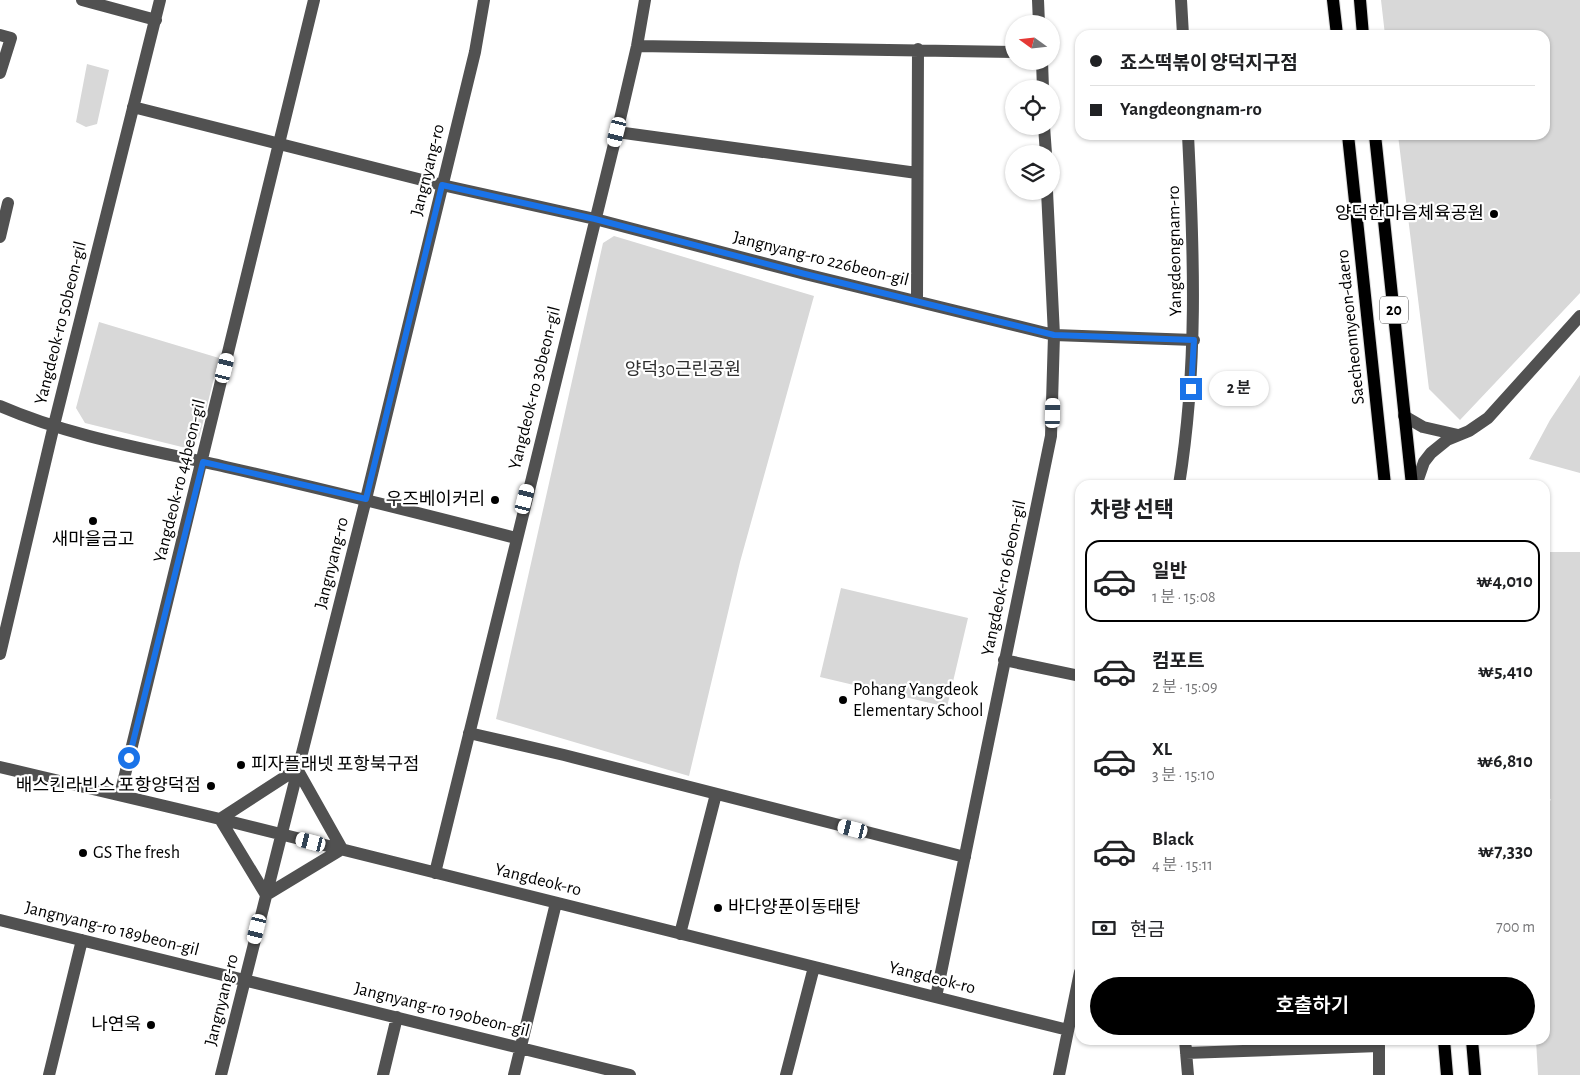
<!DOCTYPE html>
<html lang="ko">
<meta charset="utf-8">
<style>
body{margin:0;font-family:"Alegreya Sans","Noto Sans KR",sans-serif;background:#f2f2f2;color:#202124;height:100vh;display:flex;flex-direction:column;font-size:19px;white-space:nowrap}
*{box-sizing:border-box;margin:0}
p{font-size:16px;color:#757577}
.icon{flex:none;width:28px;height:28px;fill:none;stroke:currentColor;stroke-width:2;stroke-linecap:round;stroke-linejoin:round}
.map{position:relative;flex:1;overflow:hidden}
.side{position:absolute;left:1075px;top:480px;width:475px;height:565px;display:flex;flex-direction:column;background:#fff;border-radius:15px;box-shadow:0 1px 4px #0004}
.side>*{flex:none}
.guide{position:absolute;left:1075px;top:30px;width:475px;height:110px;border-radius:15px;box-shadow:0 1px 4px #0004;display:grid;align-content:center;height:110px;padding:0 15px;background:#fff}
.needle{width:32px;rotate:285deg}
.controls{position:absolute;left:1005px;top:15px;display:grid;gap:10px}
.controls a{display:grid;place-items:center;width:55px;height:55px;border-radius:50%;background:#fff;box-shadow:0 1px 4px #0004;font-size:25px}
.end{position:absolute;width:22px;height:22px;margin:-11px;border:6px solid #1a73e8;background:#fff;box-shadow:0 0 0 2px #fff}
.from{border-radius:50%}
.bubble{position:absolute;height:35px;border-radius:18px;background:#fff;box-shadow:0 1px 4px #0004;font-size:16px;font-weight:600;line-height:35px;text-align:center}
.car{position:absolute;width:15px;height:30px;margin:-15px -8px;border-radius:6px;box-shadow:0 0 4px 1px #0007;background:linear-gradient(#fff 24%,#345 0 40%,#fff 0 76%,#345 0 86%,#fff 0)}
.guide b{display:flex;align-items:center;gap:18px;height:48px;font-size:19px}
.guide b+b{border-top:1px solid #e0e0e0}
.guide i{width:12px;height:12px;background:#202124}
ul{padding:0;list-style:none}
li{display:flex;align-items:center;gap:15px;height:82px;margin:0 10px 8px;padding:0 5px;border:2px solid transparent;border-radius:15px}
li div{flex:1}
li b{display:block;font-size:19px}
li em{font-style:normal;font-weight:600}
li.current{border-color:#000}
li>.icon{width:45px;height:45px;stroke-width:1.5}
h2{padding:0 15px;font-size:22px;line-height:60px}
.pay{display:flex;align-items:center;gap:12px;height:55px;padding:0 15px;font-size:19px}
.pay p{margin-inline-start:auto}
.action{display:flex;gap:10px;margin-top:auto;padding:10px 15px}
.action a{flex:1;height:58px;border-radius:30px;background:#000;color:#fff;font-size:20px;font-weight:600;line-height:58px;text-align:center}
.map>svg:first-child{display:block}
.green{fill:#d8d8d8}
.lines{fill:none;stroke-linecap:round;stroke-linejoin:round}
.major-casing{stroke:#dbdbdb;stroke-width:14}
.minor{stroke:#515151;stroke-width:12}
.major{stroke:#000;stroke-width:12}
.route{stroke:#1a73e8;stroke-width:6}
.poi-dot{fill:#000;stroke:#fff;stroke-width:2}
.labels{text-anchor:middle;dominant-baseline:central;stroke-width:4.5;stroke-linejoin:round;paint-order:stroke}
.shield{fill:#fff;stroke:#4c4c4c;stroke-width:1}
.shield-label{font-size:16px;font-weight:bold;fill:#000}
.street-label{font-size:18px;fill:#000;stroke:#fff}
.poi-label{font-size:18px;fill:#000;stroke:#fff;text-anchor:end}
.park-label{font-size:18px;fill:#2f2f2f;stroke:#fff}
</style>
<div class="map">
<svg width="1580" height="1075" viewBox="0 0 1580 1075">
<rect width="100%" height="100%" fill="#fff"/>
<path class="green" d="M1381,0h199v293l-120,127 -31,-31 -31,-254h147v-100h-160z
M87,64l22,6 -12,54 -11,3 -10,-5z
M614,236l200,60 -74,266 -51,214 -193,-57 107,-476z
M99,322l120,36 -20,80 -13,10 -101,-25 -9,-15z
M1580,375v98l-51,-14 21,-39z
M1545,552h35v523h-42l-2,-35h9v-236l6,-4 -6,-8z
M841,588l127,30 -21,89 -127,-30z"/>
<g class="lines">
<g class="major-casing">
<path id="major" d="M1333,0l4,35
M1360,0l3,35
M1348,135l37,350
M1375,135l37,350
M1444,1040l3,35
M1472,1040l3,35"/>
</g>
<path class="minor" d="M82,0l74,20
M1038,0l1,24
M1181,0l2,35
M0,35l11,3 -11,35
M637,46l377,6
M1042,61l1,28
M133,107l309,78 153,34 210,55 249,61 140,5
M1044,126l2,28
M617,132l300,41
M0,237l8,-34
M917,301l1,-252
M0,406c71,31 151,44 226,61 97,22 193,46 290,71
M1404,416l19,11 35,8
M1179,485c19,-118 15,-231 9,-350
M1416,485l8,-23 7,-9 16,-13 22,-9 19,-13 92,-102
M0,654l54,-229 106,-425
M1004,660l76,16
M469,733l95,22 401,102
M0,767l220,52 848,211
M297,769l45,80 -76,46 -46,-76z
M120,795l194,-795
M435,873l182,-741 20,-86 8,-46
M0,920l630,155
M680,934l36,-140
M936,997l115,-561 3,-101 -7,-144
M1185,1040l3,35
M1186,1053l193,-7v29
M49,1075l33,-135
M221,1075l145,-576 109,-447 9,-52
M383,1075l14,-58
M514,1075l42,-172
M786,1075l28,-108
M1059,1075l21,-103"/>
<use href="#major" class="major"/>
</g>
<g class="lines">
<path class="route" d="M129,758l74,-296 163,37 76,-314 153,34 210,55 249,61 140,5 -3,49"/>
</g>
<g class="poi-dot">
<circle cx="1494" cy="214" r="5"/>
<circle cx="495" cy="500" r="5"/>
<circle cx="93" cy="521" r="5"/>
<circle cx="843" cy="700" r="5"/>
<circle cx="241" cy="765" r="5"/>
<circle cx="211" cy="786" r="5"/>
<circle cx="83" cy="853" r="5"/>
<circle cx="718" cy="908" r="5"/>
<circle cx="151" cy="1025" r="5"/>
</g>
<g class="labels">
<rect class="shield" x="1380" y="296.5" width="28" height="27" rx="4"/>
<g class="shield-label">
<text x="1394" y="310">20</text>
</g>
<g class="street-label">
<text transform="translate(428 170) rotate(-76)">Jangnyang-ro</text>
<text transform="translate(1175 251) rotate(-91)">Yangdeongnam-ro</text>
<text transform="translate(821 259) rotate(14)">Jangnyang-ro 226beon-gil</text>
<text transform="translate(61 323) rotate(-76)">Yangdeok-ro 50beon-gil</text>
<text transform="translate(1351 327) rotate(-96)">Saecheonnyeon-daero</text>
<text transform="translate(535 388) rotate(-76)">Yangdeok-ro 30beon-gil</text>
<text transform="translate(180 481) rotate(-76)">Yangdeok-ro 44beon-gil</text>
<text transform="translate(332 563) rotate(-76)">Jangnyang-ro</text>
<text transform="translate(1004 578) rotate(-78)">Yangdeok-ro 6beon-gil</text>
<text transform="translate(538 880) rotate(14)">Yangdeok-ro</text>
<text transform="translate(112 929) rotate(14)">Jangnyang-ro 189beon-gil</text>
<text transform="translate(932 978) rotate(14)">Yangdeok-ro</text>
<text transform="translate(222 1000) rotate(-76)">Jangnyang-ro</text>
<text transform="translate(442 1010) rotate(14)">Jangnyang-ro 190beon-gil</text>
</g>
<g class="poi-label">
<text x="1484" y="214">양덕한마음체육공원</text>
<text x="485" y="500">우즈베이커리</text>
<text x="93" y="540" text-anchor="middle">새마을금고</text>
<text x="853" y="690" text-anchor="start">Pohang Yangdeok<tspan x="853" dy="21">Elementary School</tspan></text>
<text x="251" y="765" text-anchor="start">피자플래넷 포항북구점</text>
<text x="201" y="786">배스킨라빈스 포항양덕점</text>
<text x="93" y="853" text-anchor="start">GS The fresh</text>
<text x="728" y="908" text-anchor="start">바다양푼이동태탕</text>
<text x="141" y="1025">나연옥</text>
</g>
<g class="park-label">
<text x="683" y="370">양덕30근린공원</text>
</g>
</g>
</svg>
<div class="controls">
<a><svg class="needle" viewBox="-14 -14 28 28"><path d="M0-13l5 13h-10z" fill="#e53935"/><path d="M0 13l5-13h-10z" fill="#757577"/></svg></a>
<a><svg class="icon" aria-label="locate" viewBox="0 0 24 24"><circle cx="12" cy="12" r="6"/><path d="M12 2v4M12 18v4M2 12h4M18 12h4"/></svg></a>
<a><svg class="icon" aria-label="layers" viewBox="0 0 24 24"><path d="M12 4l9 5-9 5-9-5zM3 14l9 5 9-5"/></svg></a>
</div>
<i class="end from" style="left:129px;top:758px"></i>
<i class="end" style="left:1191px;top:389px"></i>
<div class="bubble" style="left:1209px;top:371px;width:60px">2 분</div>
<i class="car" style="left:617px;top:132px;rotate:194deg"></i>
<i class="car" style="left:225px;top:368px;rotate:14deg"></i>
<i class="car" style="left:1053px;top:413px;rotate:1deg"></i>
<i class="car" style="left:525px;top:499px;rotate:14deg"></i>
<i class="car" style="left:853px;top:829px;rotate:284deg"></i>
<i class="car" style="left:311px;top:842px;rotate:284deg"></i>
<i class="car" style="left:257px;top:929px;rotate:194deg"></i>
<div class="guide">
<b><i class="from"></i>죠스떡볶이 양덕지구점</b>
<b><i></i>Yangdeongnam-ro</b>
</div>
<section class="side">
<h2>차량 선택</h2>
<ul>
<li class="current"><svg class="icon" aria-label="car" viewBox="0 0 24 24"><path d="M5 17H2v-5l4-1 3-4h7l3 4 3 1v5h-3M9 17h6M6 11h13"/><circle cx="7" cy="17" r="2"/><circle cx="17" cy="17" r="2"/></svg><div><b>일반</b><p>1 분 · 15:08</p></div><em>₩4,010</em></li>
<li><svg class="icon" aria-label="car" viewBox="0 0 24 24"><path d="M5 17H2v-5l4-1 3-4h7l3 4 3 1v5h-3M9 17h6M6 11h13"/><circle cx="7" cy="17" r="2"/><circle cx="17" cy="17" r="2"/></svg><div><b>컴포트</b><p>2 분 · 15:09</p></div><em>₩5,410</em></li>
<li><svg class="icon" aria-label="car" viewBox="0 0 24 24"><path d="M5 17H2v-5l4-1 3-4h7l3 4 3 1v5h-3M9 17h6M6 11h13"/><circle cx="7" cy="17" r="2"/><circle cx="17" cy="17" r="2"/></svg><div><b>XL</b><p>3 분 · 15:10</p></div><em>₩6,810</em></li>
<li><svg class="icon" aria-label="car" viewBox="0 0 24 24"><path d="M5 17H2v-5l4-1 3-4h7l3 4 3 1v5h-3M9 17h6M6 11h13"/><circle cx="7" cy="17" r="2"/><circle cx="17" cy="17" r="2"/></svg><div><b>Black</b><p>4 분 · 15:11</p></div><em>₩7,330</em></li>
</ul>
<div class="pay"><svg class="icon" aria-label="cash" viewBox="0 0 24 24"><path d="M3 7h18v10H3z"/><circle cx="12" cy="12" r="2"/></svg>현금<p>700 m</p></div>
<div class="action"><a>호출하기</a></div>
</section>
</div>
